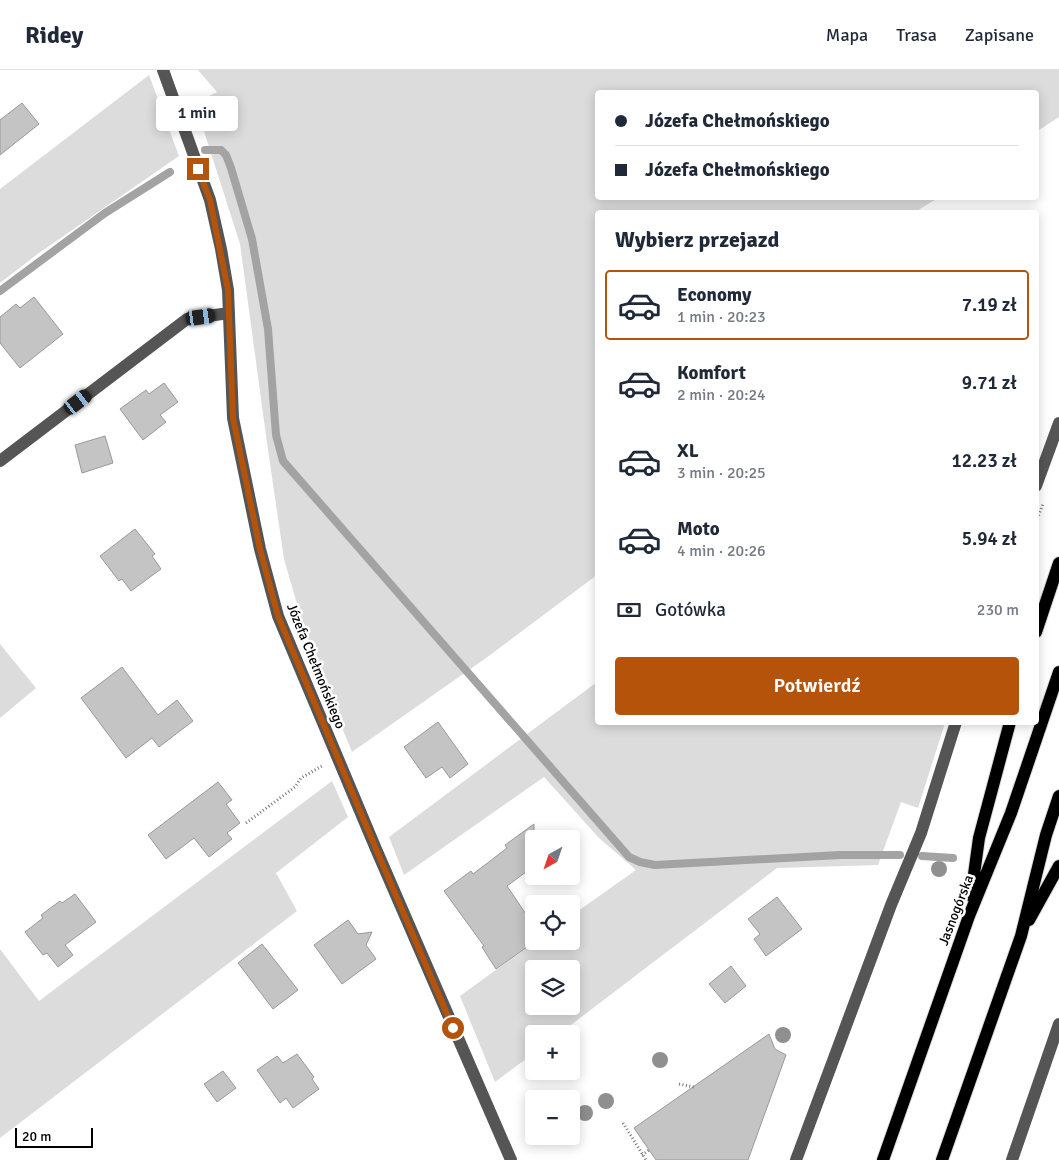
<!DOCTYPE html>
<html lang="pl">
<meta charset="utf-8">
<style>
body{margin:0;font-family:Signika,sans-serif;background:#f6f6f7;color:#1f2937;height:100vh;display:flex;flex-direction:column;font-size:19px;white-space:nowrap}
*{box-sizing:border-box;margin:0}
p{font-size:16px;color:#747a83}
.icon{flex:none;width:28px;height:28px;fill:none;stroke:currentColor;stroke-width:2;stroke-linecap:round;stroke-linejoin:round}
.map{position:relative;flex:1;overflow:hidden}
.drawer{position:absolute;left:595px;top:140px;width:444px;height:515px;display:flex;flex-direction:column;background:#fff;border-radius:5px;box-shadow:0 2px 12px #0003}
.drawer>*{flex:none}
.guide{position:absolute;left:595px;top:20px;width:444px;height:110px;border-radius:5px;box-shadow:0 2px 12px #0003;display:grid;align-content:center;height:110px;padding:0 20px;background:#fff}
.needle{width:32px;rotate:220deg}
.controls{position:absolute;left:525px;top:760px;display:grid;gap:10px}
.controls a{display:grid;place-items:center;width:55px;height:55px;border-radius:5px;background:#fff;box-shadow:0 2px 12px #0003;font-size:25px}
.scale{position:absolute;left:15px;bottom:12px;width:78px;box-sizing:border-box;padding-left:5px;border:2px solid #000;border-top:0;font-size:14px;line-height:18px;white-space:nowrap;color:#000;-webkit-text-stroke:4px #fff;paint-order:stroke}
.end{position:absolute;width:22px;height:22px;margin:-11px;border:6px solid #b45309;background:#fff;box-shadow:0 0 0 2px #fff}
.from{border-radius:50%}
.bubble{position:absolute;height:35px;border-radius:5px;background:#fff;box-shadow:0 2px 12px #0003;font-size:16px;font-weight:600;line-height:35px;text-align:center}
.car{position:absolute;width:15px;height:30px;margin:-15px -8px;border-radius:6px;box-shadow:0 0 4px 1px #0007;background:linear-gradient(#222 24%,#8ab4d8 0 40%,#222 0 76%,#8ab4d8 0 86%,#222 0)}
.guide b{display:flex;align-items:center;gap:18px;height:48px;font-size:19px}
.guide b+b{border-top:1px solid #e0e1e3}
.guide i{width:12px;height:12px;background:#1f2937}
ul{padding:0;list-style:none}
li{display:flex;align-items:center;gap:15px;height:70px;margin:0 10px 8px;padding:0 10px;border:2px solid transparent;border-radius:5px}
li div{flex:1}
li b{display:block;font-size:19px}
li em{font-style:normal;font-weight:600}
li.on{border-color:#b45309}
li>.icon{width:45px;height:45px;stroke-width:1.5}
h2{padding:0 20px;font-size:22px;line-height:60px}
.pay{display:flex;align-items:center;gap:12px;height:55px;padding:0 20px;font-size:19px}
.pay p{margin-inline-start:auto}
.primary-button{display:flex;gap:10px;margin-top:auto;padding:10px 20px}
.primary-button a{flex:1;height:58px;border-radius:5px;background:#b45309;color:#fff;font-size:20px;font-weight:600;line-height:58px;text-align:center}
header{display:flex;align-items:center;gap:30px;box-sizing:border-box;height:70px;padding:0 25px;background:#fff;border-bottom:1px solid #e0e1e3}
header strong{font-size:24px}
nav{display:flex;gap:28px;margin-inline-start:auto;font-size:18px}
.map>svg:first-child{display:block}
.green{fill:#dcdcdc;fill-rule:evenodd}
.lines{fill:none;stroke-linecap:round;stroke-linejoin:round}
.stream{stroke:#a3a3a3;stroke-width:8}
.building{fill:#c4c4c4;stroke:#999}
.major-casing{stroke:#dbdbdb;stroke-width:14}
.path{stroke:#777;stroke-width:3;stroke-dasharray:1 2.5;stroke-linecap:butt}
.minor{stroke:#555;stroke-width:12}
.major{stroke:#000;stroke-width:12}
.tree{fill:#8f8f8f}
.route{stroke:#b45309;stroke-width:6}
.labels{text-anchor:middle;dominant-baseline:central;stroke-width:5;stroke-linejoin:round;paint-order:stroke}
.street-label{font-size:14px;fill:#000;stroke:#fff}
</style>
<header>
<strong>Ridey</strong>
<nav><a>Mapa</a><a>Trasa</a><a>Zapisane</a></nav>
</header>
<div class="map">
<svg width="1059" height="1090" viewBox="0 0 1059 1090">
<rect width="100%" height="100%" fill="#fff"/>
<path class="green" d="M198,0h861v47l-23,15v-40h-438v106h340l-23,14h-317l-1,363 -111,83 -134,94 -41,-100 -27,-93 -17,-116 -27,-199 -45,-141 22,-11z
M149,5l30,81 -140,97 -39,30v-94z
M0,574l36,44 -36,30z
M597,612l1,40 347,1 -27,85 -17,-6 -23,63 -101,3 -218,166h-25v19l-39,29 -35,-86 76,-55h35v-25l65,-46 -37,-32 -55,-61 -140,98 -15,-38zM534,899h37v37h-37z
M332,711l16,36 -72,56 21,38 -297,227v-189l39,52z"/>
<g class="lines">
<path class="stream" d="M205,80h16l5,5 5,13 21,71 16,90 8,106 7,26 346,396 11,5 15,3 185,-10h60
M0,221l105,-78 65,-41
M922,786l31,2"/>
</g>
<path class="building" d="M22,33l17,21 -39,31v-35z
M34,227l29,37 -43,34 -20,-25v-26l16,-13 4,4z
M164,313l14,19 -18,13 6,7 -23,18 -23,-31 26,-19 3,4z
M105,366l8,27 -31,10 -7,-28z
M135,459l20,25 -3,2 9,13 -30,22 -9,-12 -3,2 -19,-25z
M122,597l36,48 19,-15 16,21 -34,26 -7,-9 -26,20 -45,-60z
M438,652l30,42 -18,14 -8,-11 -16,11 -22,-31z
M218,712l14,18 -6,4 14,19 -13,10 5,6 -23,18 -15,-19 -28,21 -18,-24z
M534,754v42l-27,20 27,40v16l-38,27 -14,-22 2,-1 -40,-55 27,-20 2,3 34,-26 -2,-3z
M75,824l21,28 -31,23 8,10 -15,12 -11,-14 -4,2 -18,-23 18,-14 -2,-3 19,-14 2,2z
M777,827l25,32 -36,27 -12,-17 6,-5 -12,-15z
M348,850l10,14 14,-2 -6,13 10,14 -34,25 -28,-39z
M262,874l36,46 -25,19 -35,-46z
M731,896l15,20 -21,17 -16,-19z
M769,964l6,15 11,6 -38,105h-92l-22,-32z
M297,984l17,23 -2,2 7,10 -26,19 -7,-10 -6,5 -23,-33 20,-14 6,7z
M223,1001l13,17 -19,14 -13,-18z"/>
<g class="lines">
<g class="major-casing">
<path id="major" d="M1036,562l23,-69
M971,826l8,-58 31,-116
M1029,850l30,-54
M883,1090l86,-244 42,-103 48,-141
M942,1090l79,-224 25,-101 13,-39"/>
</g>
<path class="path" d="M1036,452l7,-18
M246,753l49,-36 6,-9 21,-12
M679,1014l15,3
M623,1053l23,37
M642,1085l7,-5"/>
<path class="minor" d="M163,0l47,130 11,49 7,41 5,128 27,131 18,67 98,233 135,311
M0,391l187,-142 42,-6
M1036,416l23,-63
M796,1090l95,-255 30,-72 35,-111
M1012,1090l47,-136"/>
<use href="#major" class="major"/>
</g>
<g class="tree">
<circle cx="939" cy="799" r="8"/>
<circle cx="783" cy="965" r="8"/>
<circle cx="660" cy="990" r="8"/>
<circle cx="606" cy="1031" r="8"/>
<circle cx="585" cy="1043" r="8"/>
</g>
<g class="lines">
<path class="route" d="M198,99l12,31 18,90 5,128 27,131 18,67 98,233 77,179"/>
</g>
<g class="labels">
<g class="street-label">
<text transform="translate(316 596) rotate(68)">Józefa Chełmońskiego</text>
<text transform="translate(956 840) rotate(-69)">Jasnogórska</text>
</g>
</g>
</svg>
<div class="controls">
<a><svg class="needle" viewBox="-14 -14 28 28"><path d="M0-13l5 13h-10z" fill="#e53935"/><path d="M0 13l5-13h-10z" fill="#747a83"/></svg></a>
<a><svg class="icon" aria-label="locate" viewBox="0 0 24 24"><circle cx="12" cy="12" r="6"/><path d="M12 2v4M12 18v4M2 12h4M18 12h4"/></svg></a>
<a><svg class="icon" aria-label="layers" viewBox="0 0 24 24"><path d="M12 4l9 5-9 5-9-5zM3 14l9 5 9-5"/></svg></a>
<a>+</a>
<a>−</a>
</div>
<div class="scale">20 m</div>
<i class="end from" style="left:453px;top:958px"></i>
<i class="end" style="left:198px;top:99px"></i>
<div class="bubble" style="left:156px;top:26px;width:82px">1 min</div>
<i class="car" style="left:201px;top:247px;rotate:82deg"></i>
<i class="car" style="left:78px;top:332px;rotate:53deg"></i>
<div class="guide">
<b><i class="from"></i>Józefa Chełmońskiego</b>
<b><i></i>Józefa Chełmońskiego</b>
</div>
<section class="drawer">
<h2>Wybierz przejazd</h2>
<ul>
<li class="on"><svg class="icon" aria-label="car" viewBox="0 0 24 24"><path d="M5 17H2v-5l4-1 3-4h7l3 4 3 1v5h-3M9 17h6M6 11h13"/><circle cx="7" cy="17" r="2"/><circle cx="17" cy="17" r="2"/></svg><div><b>Economy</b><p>1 min · 20:23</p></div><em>7.19 zł</em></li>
<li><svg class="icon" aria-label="car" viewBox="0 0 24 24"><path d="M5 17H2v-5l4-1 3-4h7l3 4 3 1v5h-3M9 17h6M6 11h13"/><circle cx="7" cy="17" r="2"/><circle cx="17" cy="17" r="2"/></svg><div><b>Komfort</b><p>2 min · 20:24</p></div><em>9.71 zł</em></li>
<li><svg class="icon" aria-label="car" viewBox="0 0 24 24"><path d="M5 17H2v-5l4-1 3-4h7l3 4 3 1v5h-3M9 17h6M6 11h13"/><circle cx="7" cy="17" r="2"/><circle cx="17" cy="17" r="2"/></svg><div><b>XL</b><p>3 min · 20:25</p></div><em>12.23 zł</em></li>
<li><svg class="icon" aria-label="car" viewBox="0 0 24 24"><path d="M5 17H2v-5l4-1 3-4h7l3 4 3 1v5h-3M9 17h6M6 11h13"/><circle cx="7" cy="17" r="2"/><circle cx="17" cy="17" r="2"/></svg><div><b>Moto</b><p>4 min · 20:26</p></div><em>5.94 zł</em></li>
</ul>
<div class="pay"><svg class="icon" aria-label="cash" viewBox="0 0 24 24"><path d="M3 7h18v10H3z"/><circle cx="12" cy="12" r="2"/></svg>Gotówka<p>230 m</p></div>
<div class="primary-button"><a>Potwierdź</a></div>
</section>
</div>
